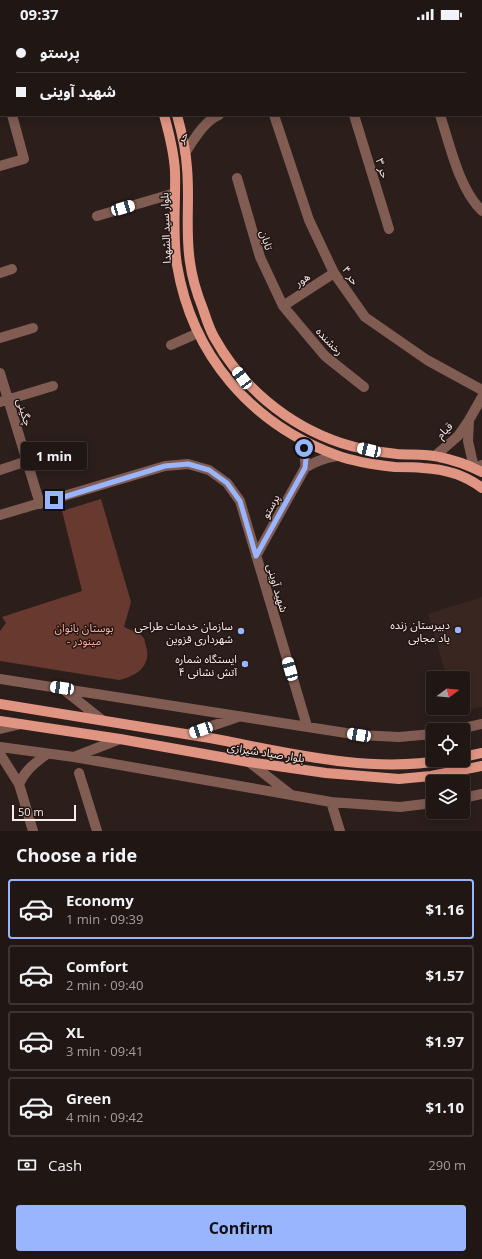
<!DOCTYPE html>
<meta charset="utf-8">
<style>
body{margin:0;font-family:"Open Sans","Noto Sans Arabic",sans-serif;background:#281f1d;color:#f1f3f6;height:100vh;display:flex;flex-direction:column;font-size:15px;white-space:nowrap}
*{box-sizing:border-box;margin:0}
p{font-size:13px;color:#a29fa0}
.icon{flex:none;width:22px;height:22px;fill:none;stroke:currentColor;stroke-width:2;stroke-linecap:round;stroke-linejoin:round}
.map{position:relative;height:803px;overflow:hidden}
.sheet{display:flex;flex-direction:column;background:#201614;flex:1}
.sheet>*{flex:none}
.top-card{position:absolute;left:0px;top:0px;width:482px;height:88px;box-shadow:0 2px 10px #0003,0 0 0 1px #3d3534;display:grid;align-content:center;height:88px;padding:0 16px;background:#201614}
.needle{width:26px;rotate:74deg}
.tools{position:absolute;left:426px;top:643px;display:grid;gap:8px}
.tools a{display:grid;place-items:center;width:44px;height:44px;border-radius:4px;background:#201614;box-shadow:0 2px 10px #0003,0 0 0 1px #3d3534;font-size:20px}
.scale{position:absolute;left:12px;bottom:10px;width:64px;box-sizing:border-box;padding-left:4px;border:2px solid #f7edeb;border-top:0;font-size:11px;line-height:14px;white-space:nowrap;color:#f7edeb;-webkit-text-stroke:3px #221512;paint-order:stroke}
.end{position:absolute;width:18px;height:18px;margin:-9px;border:5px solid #99b5fd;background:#111;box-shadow:0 0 0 2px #111}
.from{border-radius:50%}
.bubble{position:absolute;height:28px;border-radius:4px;background:#201614;box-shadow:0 2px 10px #0003,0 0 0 1px #3d3534;font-size:13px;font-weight:700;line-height:28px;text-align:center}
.car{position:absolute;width:12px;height:24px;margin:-12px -6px;border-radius:5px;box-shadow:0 0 3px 1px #0007;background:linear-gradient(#fff 24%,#345 0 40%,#fff 0 76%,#345 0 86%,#fff 0)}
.top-card b{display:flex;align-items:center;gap:14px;height:38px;font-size:15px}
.top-card b+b{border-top:1px solid #3d3534}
.top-card i{width:10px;height:10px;background:#f1f3f6}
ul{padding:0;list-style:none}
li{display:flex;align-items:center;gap:12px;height:60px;margin:0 8px 6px;padding:0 8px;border:2px solid #3d3534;border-radius:4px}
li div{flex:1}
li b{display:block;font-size:15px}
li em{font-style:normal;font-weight:700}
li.current{border-color:#99b5fd}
li>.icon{width:36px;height:36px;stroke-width:1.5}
h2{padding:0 16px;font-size:18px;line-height:48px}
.pay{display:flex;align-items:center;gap:10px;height:44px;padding:0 16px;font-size:15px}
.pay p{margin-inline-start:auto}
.cta{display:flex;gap:8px;margin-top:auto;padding:8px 16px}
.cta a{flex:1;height:46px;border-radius:4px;background:#99b5fd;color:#111;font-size:16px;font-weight:700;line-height:46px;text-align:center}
.status{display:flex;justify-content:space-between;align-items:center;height:28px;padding:0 20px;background:#201614;direction:ltr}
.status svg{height:11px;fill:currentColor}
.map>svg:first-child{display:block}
.built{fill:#3a2621}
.green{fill:#68392e}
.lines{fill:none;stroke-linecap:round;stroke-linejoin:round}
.minor{stroke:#805c53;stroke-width:10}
.major{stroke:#e09583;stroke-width:10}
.route{stroke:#99b5fd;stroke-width:5}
.poi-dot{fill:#99b5fd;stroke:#221512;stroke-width:1.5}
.labels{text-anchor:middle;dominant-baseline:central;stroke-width:3;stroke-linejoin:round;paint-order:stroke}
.street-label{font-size:11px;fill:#f7edeb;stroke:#221512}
.poi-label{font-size:11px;fill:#f7edeb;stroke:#221512;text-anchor:end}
.park-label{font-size:11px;fill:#f9b3a2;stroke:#221512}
</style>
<div class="status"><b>09:37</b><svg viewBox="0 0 49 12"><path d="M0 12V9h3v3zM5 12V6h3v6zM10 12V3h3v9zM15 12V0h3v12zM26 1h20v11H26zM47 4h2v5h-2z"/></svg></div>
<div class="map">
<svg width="482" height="803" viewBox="0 0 482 803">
<rect width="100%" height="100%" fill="#2b1e1b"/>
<path class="built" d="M482,569v110l-26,6 -1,-5h8v-30h-16l-19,-64z"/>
<path class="green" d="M101,471l30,103 -7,25c6,3 15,5 19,10 2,2 2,7 3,9 6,20 -10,30 -27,34l-119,-19v-30l6,-8 -4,-6 80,-26 -20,-80z"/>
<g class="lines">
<path class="minor" d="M193,0v1
M218,0v1
M246,0v1
M332,0l1,1
M371,0l1,1
M413,0l1,1
M0,43l1,4
M274,87l35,105 25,53 31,44 62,43 55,30
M354,87l35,114
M440,87c10,30 19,74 42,96
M185,125c8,-12 20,-33 34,-38
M0,138l24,-7 -12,-44
M237,150l23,79 23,49 42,50 39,31
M97,188l78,-23
M0,245l12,-4
M283,278l51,-33
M0,310l33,-10
M171,317l27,-12
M0,345l40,131
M0,374l53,-16
M469,392l-1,21 6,27 8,-3
M435,428l23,-20 11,-16 13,-23
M305,440c10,-7 20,-10 32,-12
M0,442l27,-9
M0,487l165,-49 23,-2 21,6 18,13 13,18 67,225
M256,528l49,-88c1,-11 -1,-19 -5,-29
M0,651l359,56 40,2 34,-3
M63,661l39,31
M0,701l21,-5
M455,702l27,-6
M188,706l50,-17
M0,719l74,10 257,45 69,5 33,-4
M0,726l19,30 14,47
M74,729l46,-18
M249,734l41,32
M79,745l18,58
M19,756c7,-15 15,-20 28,-30
M463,770l19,-4
M331,774l9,29"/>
<path class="major" d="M117,0v1
M133,0v1
M164,87c5,18 10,37 11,56 1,30 -3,65 2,94 15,90 74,159 159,190 19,7 40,10 59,12 9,0 19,0 28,1 21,1 42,7 59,20
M177,87c5,18 9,35 10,53 3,32 -2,63 3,94 2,16 7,32 13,47 3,9 6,19 11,28 27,49 73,88 127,106 18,6 38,9 56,11 14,1 29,0 42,3 16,3 29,8 43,15
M0,676c70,11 140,22 210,34 75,14 158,36 234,22
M0,693l120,18 129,23 77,11 73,6 32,-3 51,-10
M463,729l19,-4"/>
</g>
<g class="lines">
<path class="route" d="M54,472l111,-34 23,-2 21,6 18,13 13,18 16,55 49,-88 1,-10 -2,-10"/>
</g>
<g class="poi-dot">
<circle cx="458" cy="602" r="4"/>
<circle cx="241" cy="603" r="4"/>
<circle cx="245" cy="636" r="4"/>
</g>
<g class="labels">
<g class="street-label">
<text transform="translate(182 109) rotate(-57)">حر</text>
<text transform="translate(383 140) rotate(73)">حر ۳</text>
<text transform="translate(165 200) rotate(-92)">بلوار سید الشهدا</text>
<text transform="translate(267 212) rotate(73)">تابان</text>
<text transform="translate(351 247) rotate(56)">حر ۴</text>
<text transform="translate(302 251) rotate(-33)">هور</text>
<text transform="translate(330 313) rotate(46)">رخشنده</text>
<text transform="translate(25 384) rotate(73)">چگینی</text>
<text transform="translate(444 402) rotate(-45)">قیام</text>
<text transform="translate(270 478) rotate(-61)">پرستو</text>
<text transform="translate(278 560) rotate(74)">شهید آوینی</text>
<text transform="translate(266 724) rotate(9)">بلوار صیاد شیرازی</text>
</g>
<g class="poi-label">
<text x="450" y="596">دبیرستان زنده<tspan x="450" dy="13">یاد مجابی</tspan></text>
<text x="233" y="597">سازمان خدمات طراحی<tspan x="233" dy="13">شهرداری قزوین</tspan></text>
<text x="237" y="630">ایستگاه شماره<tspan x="237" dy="13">۴ آتش نشانی</tspan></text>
</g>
<g class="park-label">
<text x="84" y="599">بوستان بانوان<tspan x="84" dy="13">- مینودر</tspan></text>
</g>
</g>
</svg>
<div class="tools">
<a><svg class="needle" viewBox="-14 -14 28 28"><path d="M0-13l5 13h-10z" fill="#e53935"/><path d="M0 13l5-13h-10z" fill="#a29fa0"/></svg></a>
<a><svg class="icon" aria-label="locate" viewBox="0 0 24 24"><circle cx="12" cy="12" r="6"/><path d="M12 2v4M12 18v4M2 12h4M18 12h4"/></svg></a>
<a><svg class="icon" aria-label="layers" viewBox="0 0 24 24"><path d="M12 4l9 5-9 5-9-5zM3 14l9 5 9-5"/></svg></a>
</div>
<div class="scale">50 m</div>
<i class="end from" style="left:304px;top:420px"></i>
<i class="end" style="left:54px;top:472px"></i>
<div class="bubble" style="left:21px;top:414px;width:66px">1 min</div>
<i class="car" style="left:123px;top:180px;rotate:74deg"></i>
<i class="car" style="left:242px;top:350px;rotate:324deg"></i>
<i class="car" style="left:369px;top:422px;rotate:283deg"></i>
<i class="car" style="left:290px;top:641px;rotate:344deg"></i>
<i class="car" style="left:62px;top:660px;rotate:278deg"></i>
<i class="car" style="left:201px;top:702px;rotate:251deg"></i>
<i class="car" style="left:359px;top:707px;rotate:280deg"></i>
<div class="top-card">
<b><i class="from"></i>پرستو</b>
<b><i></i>شهید آوینی</b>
</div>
</div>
<section class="sheet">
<h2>Choose a ride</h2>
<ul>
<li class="current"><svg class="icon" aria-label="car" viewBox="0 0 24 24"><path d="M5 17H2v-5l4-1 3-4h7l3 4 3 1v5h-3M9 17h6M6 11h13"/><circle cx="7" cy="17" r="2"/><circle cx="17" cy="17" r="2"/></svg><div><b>Economy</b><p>1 min · 09:39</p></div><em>$1.16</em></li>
<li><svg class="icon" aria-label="car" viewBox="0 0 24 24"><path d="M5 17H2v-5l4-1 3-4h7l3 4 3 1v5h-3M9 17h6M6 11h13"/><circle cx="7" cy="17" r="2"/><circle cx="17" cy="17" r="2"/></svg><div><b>Comfort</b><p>2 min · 09:40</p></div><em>$1.57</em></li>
<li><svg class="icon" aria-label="car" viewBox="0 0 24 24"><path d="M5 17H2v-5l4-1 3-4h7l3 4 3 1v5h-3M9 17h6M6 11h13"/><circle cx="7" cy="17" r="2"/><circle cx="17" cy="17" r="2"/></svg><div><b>XL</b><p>3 min · 09:41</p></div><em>$1.97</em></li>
<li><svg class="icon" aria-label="car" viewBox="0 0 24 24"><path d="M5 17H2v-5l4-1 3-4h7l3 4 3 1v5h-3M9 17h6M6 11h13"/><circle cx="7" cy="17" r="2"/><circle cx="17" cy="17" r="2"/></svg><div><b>Green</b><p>4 min · 09:42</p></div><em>$1.10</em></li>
</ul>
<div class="pay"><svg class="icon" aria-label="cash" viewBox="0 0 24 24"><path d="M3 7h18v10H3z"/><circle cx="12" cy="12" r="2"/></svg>Cash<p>290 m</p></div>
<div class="cta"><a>Confirm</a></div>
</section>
